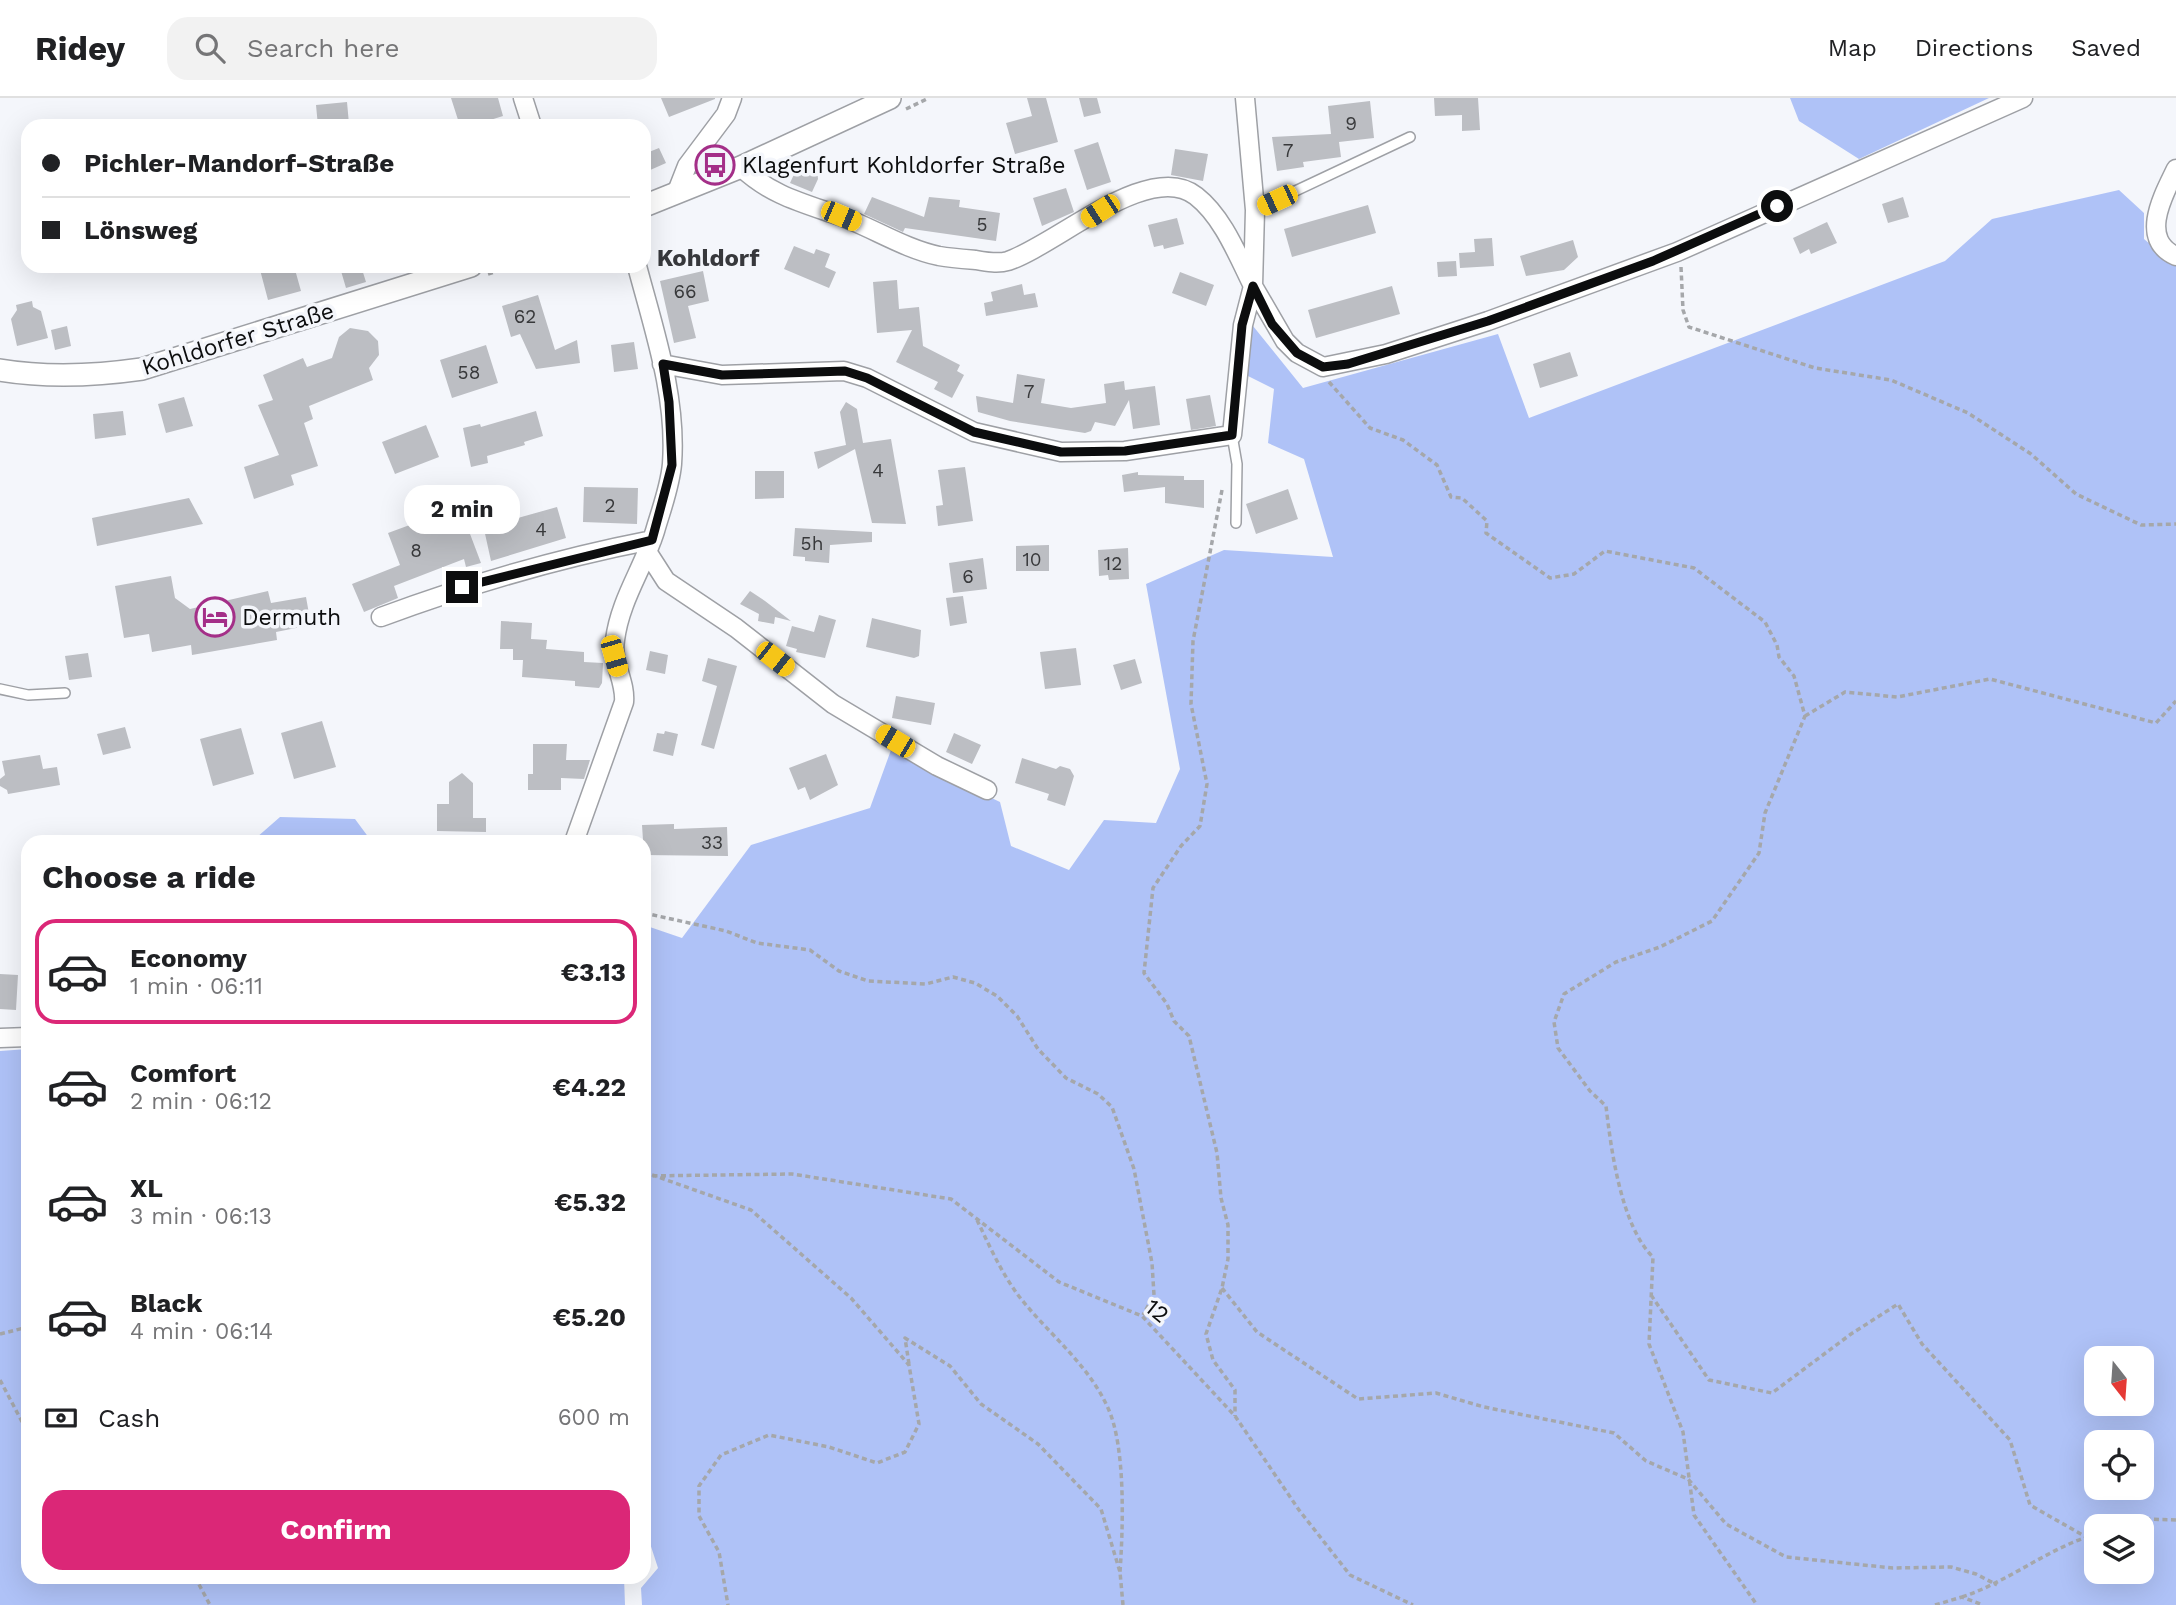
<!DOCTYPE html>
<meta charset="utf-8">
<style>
body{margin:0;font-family:"Work Sans",sans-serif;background:#f2f2f2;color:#202124;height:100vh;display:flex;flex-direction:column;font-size:26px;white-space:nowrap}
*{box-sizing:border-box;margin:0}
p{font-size:23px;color:#757577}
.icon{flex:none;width:38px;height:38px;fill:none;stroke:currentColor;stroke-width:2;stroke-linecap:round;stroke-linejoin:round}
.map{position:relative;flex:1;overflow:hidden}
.panel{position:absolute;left:21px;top:737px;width:630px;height:749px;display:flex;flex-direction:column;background:#fff;border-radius:21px;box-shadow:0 7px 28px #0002}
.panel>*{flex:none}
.top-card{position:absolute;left:21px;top:21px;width:630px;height:154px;border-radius:21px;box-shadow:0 7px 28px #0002;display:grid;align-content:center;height:154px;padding:0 21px;background:#fff}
.needle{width:46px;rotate:163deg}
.buttons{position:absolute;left:2084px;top:1248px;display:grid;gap:14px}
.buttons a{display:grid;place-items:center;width:70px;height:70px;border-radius:14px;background:#fff;box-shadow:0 7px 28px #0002;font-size:35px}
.end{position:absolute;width:32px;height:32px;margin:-16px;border:9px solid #0c0d0e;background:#fff;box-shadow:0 0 0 4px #fff}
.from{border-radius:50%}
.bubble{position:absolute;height:49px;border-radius:21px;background:#fff;box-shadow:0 7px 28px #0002;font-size:23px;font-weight:700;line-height:49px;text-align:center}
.car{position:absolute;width:21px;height:42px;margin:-21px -10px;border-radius:9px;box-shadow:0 0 5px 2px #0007;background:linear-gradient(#f5c518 24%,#345 0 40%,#f5c518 0 76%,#345 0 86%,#f5c518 0)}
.top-card b{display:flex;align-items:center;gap:24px;height:66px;font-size:26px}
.top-card b+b{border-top:2px solid #e0e0e0}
.top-card i{width:18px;height:18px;background:#202124}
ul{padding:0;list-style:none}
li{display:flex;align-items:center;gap:21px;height:105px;margin:0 14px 10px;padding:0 7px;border:4px solid transparent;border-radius:21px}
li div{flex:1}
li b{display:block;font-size:26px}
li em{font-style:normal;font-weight:700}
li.active{border-color:#db2777}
li>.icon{width:63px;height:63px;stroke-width:1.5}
h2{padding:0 21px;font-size:32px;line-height:84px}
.pay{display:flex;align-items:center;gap:18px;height:77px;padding:0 21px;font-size:26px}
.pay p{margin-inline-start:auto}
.button{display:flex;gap:14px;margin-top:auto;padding:14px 21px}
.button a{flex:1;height:80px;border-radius:21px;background:#db2777;color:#fff;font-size:28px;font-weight:700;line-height:80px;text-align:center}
header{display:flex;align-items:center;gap:42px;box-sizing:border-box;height:98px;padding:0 35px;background:#fff;border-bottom:2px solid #e0e0e0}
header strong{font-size:33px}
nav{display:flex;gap:38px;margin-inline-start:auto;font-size:24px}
.search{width:490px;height:63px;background:#f2f2f2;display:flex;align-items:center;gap:18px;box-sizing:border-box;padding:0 24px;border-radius:21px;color:#757577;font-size:26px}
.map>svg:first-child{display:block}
.forest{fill:#afc2f7;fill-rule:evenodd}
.building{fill:#bcbec3}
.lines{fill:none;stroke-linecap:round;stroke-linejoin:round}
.service-casing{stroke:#9ea0a5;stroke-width:12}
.minor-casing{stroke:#9ea0a5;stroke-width:21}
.tertiary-casing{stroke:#9ea0a5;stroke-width:24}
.path{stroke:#a5a7aa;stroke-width:3.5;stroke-dasharray:5 3.5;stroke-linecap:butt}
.service{stroke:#fff;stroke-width:9}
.minor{stroke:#fff;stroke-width:18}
.tertiary{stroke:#fff;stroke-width:21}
.route{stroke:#0c0d0e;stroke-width:9}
.labels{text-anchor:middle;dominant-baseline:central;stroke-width:7;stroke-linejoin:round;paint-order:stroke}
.number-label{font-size:19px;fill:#38393b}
.poi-label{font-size:23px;fill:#0c0d0e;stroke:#f4f6fb;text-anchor:start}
.street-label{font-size:23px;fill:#0c0d0e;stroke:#f4f6fb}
.neighbourhood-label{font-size:24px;font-weight:bold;fill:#37383c;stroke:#f4f6fb}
</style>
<header>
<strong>Ridey</strong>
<div class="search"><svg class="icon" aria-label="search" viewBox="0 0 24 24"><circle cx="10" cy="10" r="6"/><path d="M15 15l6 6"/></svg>Search here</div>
<nav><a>Map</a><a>Directions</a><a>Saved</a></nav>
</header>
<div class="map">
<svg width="2176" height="1507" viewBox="0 0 2176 1507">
<rect width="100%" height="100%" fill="#f4f6fb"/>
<path class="forest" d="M1790,0h199l-130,61 -60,-38z
M2119,92l25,23v26l32,27v1339h-1534l-1,-17 17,-20 -14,-43v-600l38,13 69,-93 119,-37 21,-58 109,52 11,44 58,24 35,-50 52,3 24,-54 -34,-185 78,-34 109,7 -29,-98 -36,-16 6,-54 -28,-14 7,-49 50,62 195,-54 31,84 416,-157 47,-42zM2096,1260h46v46h-46zM2096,1344h46v46h-46zM2096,1428h46v46h-46z
M280,719l75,2 17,23h-114l-2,-4z
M28,951v528h596l1,28h-625v-554z"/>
<path class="building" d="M451,0h47l5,18 -32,10h-11z
M661,0h54v1l-46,18z
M1027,0h19l12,44 -43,12 -9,-31 26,-7z
M1079,0h18l4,15 -17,4z
M1434,0h44l2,32 -18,1v-16l-27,1z
M1370,3l4,37 -35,4 2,15 -38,5 1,5 -27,4 -5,-34 59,-3 -3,-28z
M347,4l2,22 -31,2 -2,-21z
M1098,44l13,40 -24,8 -13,-40z
M659,50l7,15 -18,8 -4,-17z
M1175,51l33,5 -5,27 -32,-6z
M807,67l10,4 1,10 -6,13 -22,-9 6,-13z
M1066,90l8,24 -32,14 -9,-28z
M872,99l52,20 5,-20 31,3 -1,7 41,6 -4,28 -91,-13 -2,4 -39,-18z
M1903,99l6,20 -21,6 -6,-19z
M1368,107l8,28 -84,24 -8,-28z
M1177,120l7,26 -20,5 -1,-4 -9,2 -6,-22z
M1827,124l10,21 -26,11 -2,-5 -9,5 -7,-16z
M1492,140l2,28 -34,2 -1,-15 16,-1 -1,-13z
M1573,142l5,17 -14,13 -38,6 -6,-20z
M794,148l20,8 2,-5 14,5 -5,13 11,5 -7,16 -45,-19z
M1456,163l1,15 -19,1 -1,-15z
M259,168h35l7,25 -33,9z
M355,168h6l5,16 -20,6 -5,-17z
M703,173l6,30 -21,5 8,32 -22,5 -14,-62z
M1180,174l34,13 -8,21 -34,-13z
M897,182l2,29 20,-2 4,39 37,19 -3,6 7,4 -12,23 -18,-9 4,-7 -42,-20 16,-32 -35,3 -4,-51z
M1022,186l2,11 11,-2 3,14 -52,9 -2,-13 9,-2 -2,-9z
M1392,188l8,28 -84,24 -8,-28z
M538,197l17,55 22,-10 3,23 -44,6 -16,-35 -9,3 -9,-31z
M32,203l1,6 8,4 7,27 -31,8 -6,-27 6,-9 -1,-5z
M67,228l4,20 -16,4 -4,-20z
M350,230l18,3 10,10 1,14 -10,13 4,12 -64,26 4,13 -9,4 14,43 -27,9 3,10 -40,14 -10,-32 35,-12 -21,-50 15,-5 -10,-25 40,-17 4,9 25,-9 7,-21z
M634,244l4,27 -24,3 -3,-27z
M486,247l12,38 -46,15 -12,-38z
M1570,254l8,24 -38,12 -7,-24z
M1017,276l28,5 -4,24 30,5 35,-5 -2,-19 20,-3 1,9 30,-4 5,39 -27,4 -4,-29 -14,26 -20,-4 -4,9 -6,2 -75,-12 -32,-9 -2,-16 37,7z
M1210,297l6,31 -25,4 -5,-31z
M184,299l9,29 -27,7 -8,-29z
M846,304l11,7 6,34 28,-4 15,85 -34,-1 -17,-74 -37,20 -4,-17 32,-7 -6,-33z
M123,313l3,24 -31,4 -2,-25z
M536,313l7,25 -19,6 1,3 -38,11 1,7 -17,4 -8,-39 17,-4 1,3z
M426,327l13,32 -44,17 -13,-32z
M965,369l8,54 -35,5 -2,-20 7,-1 -5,-35z
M755,373h29v27l-29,1z
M1138,374v3l46,1v4h20v28l-39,-5v-16l-41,5 -2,-17z
M584,389l54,1 -1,36 -54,-2z
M1288,391l10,30 -42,15 -10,-30z
M189,400l14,26 -106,22 -5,-28z
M557,409l9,31 -75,23 -9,-41 20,-5 2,7z
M464,420l17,45 -15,4 -2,-8 -70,27 4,12 -34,14 -12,-28 48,-19 -12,-32 38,-14 5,13 25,-6 -1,-5z
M795,430l77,4v10l-42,3 -1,18 -24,-2v-4l-12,-1z
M1049,447v26h-33v-25z
M1128,450l1,31 -20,1 -1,-5 -9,1 -1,-26z
M983,460l4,31 -34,4 -4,-30z
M171,478l4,22 15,11 78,-18 3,12 35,-6 5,28 -35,7 1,8 -85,15 -1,-10 -39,7 -3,-18 -25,4 -9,-52z
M750,493l15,10 26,20 -16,-4 -1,7 -16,-3 1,-7 -19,-10z
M963,498l4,27 -17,3 -4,-28z
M819,517l17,5 -11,38 -29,-6 1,-3 -11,-3 6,-20 22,6z
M872,520l49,12 -2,26 -5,2 -48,-11z
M501,523l31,2 -1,16 16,1 -1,9 38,3v10l19,1 -1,20 -3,5 -24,-2v-5l-53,-4 1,-17h-10v-11h-13z
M1076,550l5,37 -36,4 -5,-37z
M650,553l18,4 -3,19 -19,-4z
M88,555l4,24 -23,3 -4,-24z
M708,560l29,8 -23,83 -13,-4 16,-59 -15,-5z
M1135,561l7,24 -21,7 -8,-25z
M896,598l39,7 -4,22 -39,-7z
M322,623l14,46 -42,12 -13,-46z
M125,629l6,21 -28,7 -6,-21z
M241,630l13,46 -41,12 -13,-47z
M665,633l13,3 -5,22 -20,-5 4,-18 7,1z
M954,635l27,12 -9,19 -26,-12z
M533,646h34l-1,16h24l-6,19 -23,-1v12h-33v-16h5z
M826,656l12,31 -28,15 -5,-13 -7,3 -9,-22z
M40,657l3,14 14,-2 3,18 -52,9 -1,-4 -7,-4v-7l5,-4 -3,-14z
M1022,660l34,11 4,-3 10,3 4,7 -9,30 -18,-6 2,-6 -34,-11z
M462,675l11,10v35h13v14l-49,-1v-27h12v-22z
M674,726v5l53,-2 1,29 -84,-1 -2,-30z
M0,876l18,1 -2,35 -16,-1z"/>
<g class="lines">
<g class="service-casing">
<path id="service" d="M1255,112l155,-73
M1232,337l5,29 -1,59
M0,591l28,6 37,-2"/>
</g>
<g class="minor-casing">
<path id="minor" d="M523,0l9,28
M1245,0l10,112 -2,76 32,55 12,12 26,14 63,-13 102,-33 189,-69 346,-154
M2176,71c-12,25 -38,70 0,87
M676,96l11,-28 39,-52 6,-16
M662,266l60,11 122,-4 23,7 107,54 87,20 64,-1 107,-16 11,-110 10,-39c-15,-30 -30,-69 -57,-90 -46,-37 -140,49 -188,65 -10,3 -21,1 -32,-1 -12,-1 -25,-2 -37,-4 -34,-7 -66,-28 -99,-40 -37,-13 -70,-21 -99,-49
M648,455l18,28 70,47 97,76 104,62 50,24
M381,519c89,-33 178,-59 271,-77
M574,744l50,-140c2,-21 -13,-40 -9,-62 5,-40 28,-71 40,-109 6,-21 15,-44 17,-67 5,-67 -18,-134 -35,-198
M0,940l28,-1"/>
</g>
<g class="tertiary-casing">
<path id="tertiary" d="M644,108l97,-39 149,-69
M0,272c48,8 93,6 142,-1l329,-103"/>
</g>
<path class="path" d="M906,11l23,-11
M1681,169l2,43 6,17 126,41 76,12 77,33 63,41 45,40 65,31 35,-1
M488,176l25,-8
M1329,284l41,46 33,12 34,25 14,32 11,1 25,23 -1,12 64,45 24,-4 31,-23 89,17 71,54 12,23 2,12 15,19 11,40 -40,97 -6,40 -47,68 -52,26 -44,15 -52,32 -10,28 4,26 32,43 16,15c5,43 15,120 47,151l-4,87 34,88 11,83 63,90
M1222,392l-29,151 -2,63 16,80 -7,42 -19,20 -28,42 -9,85 23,31 7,17 15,15 28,117 4,45 7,27v34l-6,29 -16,46 7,26 22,30v26
M1805,618l40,-24 52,5 93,-18 166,44 20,-22
M644,815l82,18 31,12 53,7 29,21 29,10 58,3 27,-7 22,6 22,13 20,20 21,33 28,29 32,16 14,13 22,62 18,94 2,32 -11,20
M644,1074l107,38 100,88 58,67 10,59 -14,28 -28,11 -48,-16 -60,-12 -48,20 -22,31v30l20,36 9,53
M644,1078l148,-2 159,25 108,83 83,34 93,100 64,94 51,65 63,30
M977,1122c12,25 24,52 41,75 30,39 69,67 90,113 18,39 15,121 12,164
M1222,1190l35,44 101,67 78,-6 48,14 130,26 32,28 42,18 38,45 60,33 107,11 58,-1 25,7 21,11
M1651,1197l58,85 63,13 79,-59 47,-30 24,40 88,96 20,65 56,32
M0,1236l28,-7
M909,1266l-4,-26 45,28 31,38 57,40 63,65 19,63 3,33
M0,1282l28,53
M2121,1428l23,-7 32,1
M195,1479l15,28
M1962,1499c48,-16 86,-49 134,-63
M1935,1507l27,-8 21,8"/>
<use href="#service" class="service"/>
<use href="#minor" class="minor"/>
<use href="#tertiary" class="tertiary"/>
</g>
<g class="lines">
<path class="route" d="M462,489l190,-47 20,-75 -3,-63 -6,-38 59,11 123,-4 22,7 107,54 87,20 64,-1 107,-16 10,-110 11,-39 19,38 25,29 26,14 25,-3 140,-43 165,-60 124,-55"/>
</g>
<defs>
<g id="bus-ring" transform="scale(2.0125)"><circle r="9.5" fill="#f4f6fb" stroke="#a42f88" stroke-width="1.5"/><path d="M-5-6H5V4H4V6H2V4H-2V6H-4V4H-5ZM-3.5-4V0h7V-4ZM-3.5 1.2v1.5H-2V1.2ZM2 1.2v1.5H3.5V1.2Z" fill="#a42f88"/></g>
<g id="hotel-ring" transform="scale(2.0125)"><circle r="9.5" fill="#f4f6fb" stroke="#a42f88" stroke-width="1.5"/><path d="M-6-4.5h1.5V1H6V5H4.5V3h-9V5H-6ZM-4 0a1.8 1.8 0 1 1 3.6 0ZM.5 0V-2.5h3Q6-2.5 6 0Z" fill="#a42f88"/></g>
</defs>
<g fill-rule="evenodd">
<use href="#bus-ring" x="715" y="67"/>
<use href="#hotel-ring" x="215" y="519"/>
</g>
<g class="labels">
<g class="number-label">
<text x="1351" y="25">9</text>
<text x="1288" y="52">7</text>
<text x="982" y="126">5</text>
<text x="685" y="193">66</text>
<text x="525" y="218">62</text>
<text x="469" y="274">58</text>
<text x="1029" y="293">7</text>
<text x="878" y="372">4</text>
<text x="610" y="407">2</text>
<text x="541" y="431">4</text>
<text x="812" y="445">5h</text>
<text x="416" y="452">8</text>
<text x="1032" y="461">10</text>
<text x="1113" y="465">12</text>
<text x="968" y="478">6</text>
<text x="712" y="744">33</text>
</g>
<g class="poi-label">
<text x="742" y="67">Klagenfurt Kohldorfer Straße</text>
<text x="242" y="519">Dermuth</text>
</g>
<g class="street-label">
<text transform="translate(238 241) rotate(-17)">Kohldorfer Straße</text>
<text transform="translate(1157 1213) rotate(39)">12</text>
</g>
<g class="neighbourhood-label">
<text x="708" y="160">Kohldorf</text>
</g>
</g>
</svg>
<div class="buttons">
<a><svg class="needle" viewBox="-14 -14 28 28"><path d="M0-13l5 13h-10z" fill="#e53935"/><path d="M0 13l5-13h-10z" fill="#757577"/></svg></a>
<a><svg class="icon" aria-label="locate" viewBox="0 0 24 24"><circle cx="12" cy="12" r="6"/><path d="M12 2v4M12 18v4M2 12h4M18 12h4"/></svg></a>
<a><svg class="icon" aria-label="layers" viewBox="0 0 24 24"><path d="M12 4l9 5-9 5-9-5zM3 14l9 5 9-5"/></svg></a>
</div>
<i class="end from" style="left:1777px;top:108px"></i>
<i class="end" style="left:462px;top:489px"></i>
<div class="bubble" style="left:404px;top:387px;width:116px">2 min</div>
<i class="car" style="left:1277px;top:102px;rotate:245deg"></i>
<i class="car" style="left:1100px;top:113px;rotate:237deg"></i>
<i class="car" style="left:841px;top:118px;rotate:113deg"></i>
<i class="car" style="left:614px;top:558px;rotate:164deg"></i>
<i class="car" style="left:775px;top:561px;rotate:128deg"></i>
<i class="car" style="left:895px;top:643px;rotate:301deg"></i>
<div class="top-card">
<b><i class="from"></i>Pichler-Mandorf-Straße</b>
<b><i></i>Lönsweg</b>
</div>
<section class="panel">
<h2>Choose a ride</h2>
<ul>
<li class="active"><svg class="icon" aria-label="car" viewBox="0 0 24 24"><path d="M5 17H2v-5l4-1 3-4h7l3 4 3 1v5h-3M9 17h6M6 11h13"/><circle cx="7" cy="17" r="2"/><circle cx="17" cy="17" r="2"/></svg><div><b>Economy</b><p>1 min · 06:11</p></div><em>€3.13</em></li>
<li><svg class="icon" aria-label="car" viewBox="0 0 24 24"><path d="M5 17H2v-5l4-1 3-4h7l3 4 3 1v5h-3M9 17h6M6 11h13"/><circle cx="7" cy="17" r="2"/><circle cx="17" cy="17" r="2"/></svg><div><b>Comfort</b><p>2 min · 06:12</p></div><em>€4.22</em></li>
<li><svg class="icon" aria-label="car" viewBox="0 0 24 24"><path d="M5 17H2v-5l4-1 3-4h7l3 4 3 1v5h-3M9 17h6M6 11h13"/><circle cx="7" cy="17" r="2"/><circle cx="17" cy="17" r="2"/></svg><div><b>XL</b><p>3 min · 06:13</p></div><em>€5.32</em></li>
<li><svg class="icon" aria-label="car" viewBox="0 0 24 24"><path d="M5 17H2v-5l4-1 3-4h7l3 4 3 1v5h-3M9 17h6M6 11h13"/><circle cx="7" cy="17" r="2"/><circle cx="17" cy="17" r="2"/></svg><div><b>Black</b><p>4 min · 06:14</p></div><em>€5.20</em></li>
</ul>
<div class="pay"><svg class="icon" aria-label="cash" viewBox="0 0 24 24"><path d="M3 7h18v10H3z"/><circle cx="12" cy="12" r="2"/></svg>Cash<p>600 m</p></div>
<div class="button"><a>Confirm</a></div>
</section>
</div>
